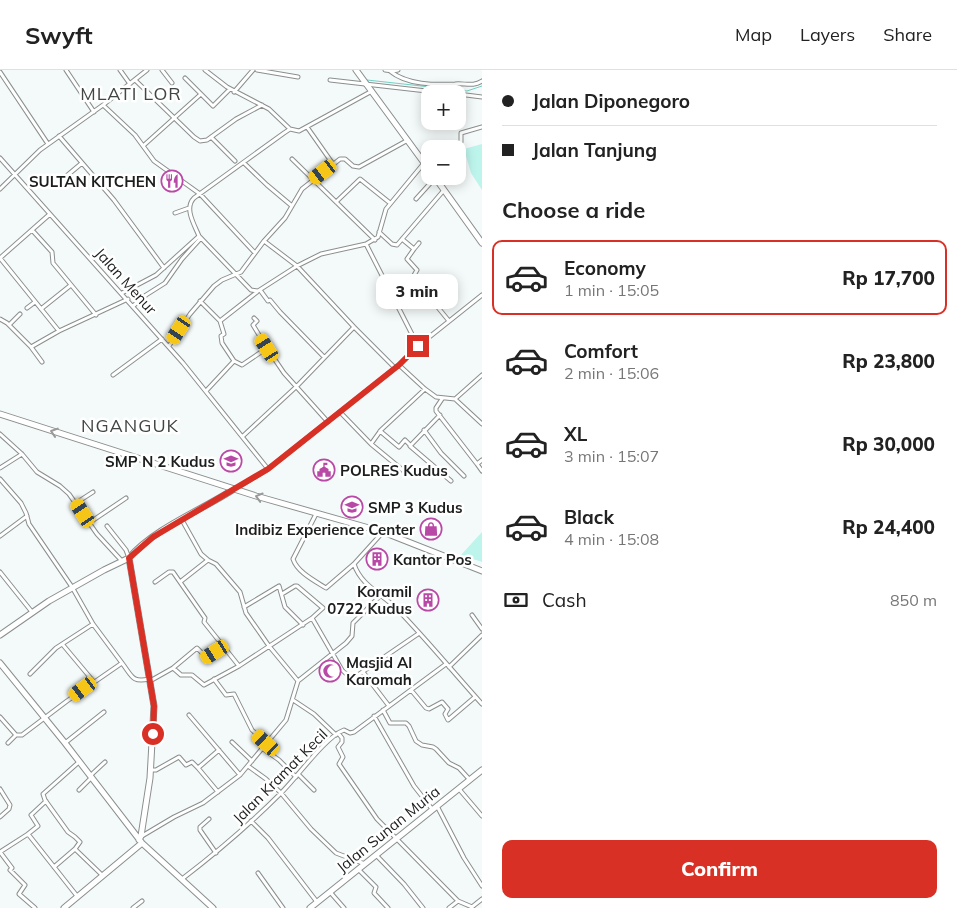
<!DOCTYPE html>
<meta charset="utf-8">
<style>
body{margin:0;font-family:Mulish,sans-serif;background:#f6f6f6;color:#222;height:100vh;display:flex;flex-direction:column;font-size:19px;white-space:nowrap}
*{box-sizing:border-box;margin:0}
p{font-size:16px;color:#767676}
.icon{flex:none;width:28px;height:28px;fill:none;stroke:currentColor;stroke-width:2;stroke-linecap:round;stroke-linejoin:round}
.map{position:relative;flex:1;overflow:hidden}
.sheet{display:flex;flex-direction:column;background:#fff;width:475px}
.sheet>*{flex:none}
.hud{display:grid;align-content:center;height:110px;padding:0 20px;background:#fff}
.tools{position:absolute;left:421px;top:15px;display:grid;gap:10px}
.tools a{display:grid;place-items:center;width:45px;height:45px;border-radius:10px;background:#fff;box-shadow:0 2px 12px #0003;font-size:25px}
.end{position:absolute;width:22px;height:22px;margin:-11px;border:6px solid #d93025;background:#fff;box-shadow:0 0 0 2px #fff}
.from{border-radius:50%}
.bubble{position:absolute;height:35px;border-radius:10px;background:#fff;box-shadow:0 2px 12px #0003;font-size:16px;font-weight:800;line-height:35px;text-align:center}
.car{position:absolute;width:15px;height:30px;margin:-15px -8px;border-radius:6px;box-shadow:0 0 4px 1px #0007;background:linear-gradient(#f5c518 24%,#345 0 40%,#f5c518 0 76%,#345 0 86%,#f5c518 0)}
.hud b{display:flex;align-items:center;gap:18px;height:48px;font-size:19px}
.hud b+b{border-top:1px solid #e0e0e0}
.hud i{width:12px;height:12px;background:#222}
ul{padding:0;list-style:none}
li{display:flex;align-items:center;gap:15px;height:75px;margin:0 10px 8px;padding:0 10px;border:2px solid transparent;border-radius:10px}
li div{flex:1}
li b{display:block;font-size:19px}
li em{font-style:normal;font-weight:800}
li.selected{border-color:#d93025}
li>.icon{width:45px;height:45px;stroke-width:1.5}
h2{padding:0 20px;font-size:22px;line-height:60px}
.pay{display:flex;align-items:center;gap:12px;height:55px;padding:0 20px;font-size:19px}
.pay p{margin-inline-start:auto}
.button{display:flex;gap:10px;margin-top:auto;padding:10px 20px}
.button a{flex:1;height:58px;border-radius:10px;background:#d93025;color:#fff;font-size:20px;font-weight:800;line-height:58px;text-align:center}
header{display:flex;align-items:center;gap:30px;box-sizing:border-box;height:70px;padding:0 25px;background:#fff;border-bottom:1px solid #e0e0e0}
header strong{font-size:24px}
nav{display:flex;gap:28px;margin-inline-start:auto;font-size:18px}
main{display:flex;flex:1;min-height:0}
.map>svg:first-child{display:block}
.green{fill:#bdf5ec}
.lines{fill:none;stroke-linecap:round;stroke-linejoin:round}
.stream{stroke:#72d0c4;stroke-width:1}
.street-casing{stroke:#8a8f8e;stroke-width:5}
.secondary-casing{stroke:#8a8f8e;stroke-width:7}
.street{stroke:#fff;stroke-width:3}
.secondary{stroke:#fff;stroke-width:5}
.oneway{stroke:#999a99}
.route{stroke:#d93025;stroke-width:6}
.labels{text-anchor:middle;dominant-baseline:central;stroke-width:5;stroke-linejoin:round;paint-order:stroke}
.poi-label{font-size:15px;font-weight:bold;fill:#1c1e1d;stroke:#fff;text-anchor:end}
.street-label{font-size:15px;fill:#1c1e1d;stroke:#fff}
.quarter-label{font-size:18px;letter-spacing:1px;fill:#414645;stroke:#fff}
</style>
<header>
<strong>Swyft</strong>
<nav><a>Map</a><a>Layers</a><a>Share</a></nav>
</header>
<main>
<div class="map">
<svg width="482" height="838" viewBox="0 0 482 838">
<rect width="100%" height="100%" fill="#f4faf9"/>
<path class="green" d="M482,74v46l-11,-17 -7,-24z
M482,462v30l-21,-7z"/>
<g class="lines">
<path class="stream" d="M367,10l100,11 15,-5"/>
<g class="street-casing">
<path id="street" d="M66,0l28,42
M120,0l10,14
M162,0l10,13
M205,0l22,17 42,22 21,20
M257,0l41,7
M385,0l8,1 5,-1
M390,1c17,14 45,14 65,13 10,-1 18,3 27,-3
M0,2l48,72
M185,8l28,28 17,-17
M135,10l59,57 6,4 7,-1 29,-21 26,-14
M330,10l123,14
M234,22l19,-22
M456,24v-10
M458,24l24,3
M103,35l32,30 19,26 46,33 55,59
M307,57l26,37
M59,66l55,64 50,68
M211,67l24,24
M143,76l58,-52
M450,79l11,-7v-9l21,-6
M0,88l183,205 85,106
M292,89l83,81
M423,91l7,-3
M244,93l23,22 25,21
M64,108l18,-15
M0,119l40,-39 63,-45 44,-35
M416,129l19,-21
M336,132l24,-23 30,24
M175,143l14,-5
M32,160l20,22 1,11 43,52
M379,162l13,12 5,1 47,-55
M199,166l52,54 7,1 39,-25 24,-12 45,-10 12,-7 8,-28 38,-46
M402,169l12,10 -7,10 10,11 -4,7 36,44
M264,171l33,25 57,61 41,41
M366,174l52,102
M414,179l5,-6
M0,188l59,73
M0,188l50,-44
M260,220l8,11 2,-1 10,12 44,45
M122,223l34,-18 43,-39c-5,-12 -15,-28 -5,-38l90,-65 6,-4 9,2 73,-40
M200,231l20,20 4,13 -3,2 1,7 12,18 -28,30
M133,236l13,-11 19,-12 17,-24 19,-21
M27,238l8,-6
M41,239l30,-24
M254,248l3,3 -4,4 14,23
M0,249l7,4 24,24
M220,251l37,-29
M9,255l11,-11
M169,276l21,-32 24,-28 8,-6 19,-8 23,-31 21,-23 17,-29 38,-30h5l8,7 6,1 49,-27
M234,291l8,4 25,-17 17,25 44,49
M42,292l-11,-15 28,-16 69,-32
M399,295l26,24 11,8 19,2 27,25
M113,305l49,-36
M442,329l-6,9v3l41,53
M455,329l27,-24
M340,342l31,32 10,-14 44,-41
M440,345l-30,31 41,35
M424,360l17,23 23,23
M380,361l19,16 6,-7 5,5
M0,364l22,20 15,18 23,14 9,8 28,40 24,26
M243,366l54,-50 57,-59
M371,374l34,28
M482,390l-5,4 5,7
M0,398l22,-14
M0,409l21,24 5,10 3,11 43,63 21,37 29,39 -55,38 -45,34h-6l-16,-18
M235,419l33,-20 131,-104 19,-19 64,-51
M76,433l17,-11
M316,444l-23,45c4,13 22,22 33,29l28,-24
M182,450l19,34 7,6 8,4 24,28 6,21 23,33 29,35
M89,453l37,-25
M107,456l19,24 3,8
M383,462l-29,32c7,22 29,30 44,46 29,30 56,63 84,94
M0,466l27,-20
M0,502l32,40
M155,512l14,-10h4l32,46 -1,4 35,44 73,-48 30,52 10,9 66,-45
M180,512l28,-22
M282,524l13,-8h2l26,22 -11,10
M244,537l35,-21 6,21 18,18
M472,545l10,14
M63,575l31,37
M122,593c10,13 10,20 27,16
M449,597l33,-32
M173,598l8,7h11l12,10 35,-19
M363,602l26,34
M30,604l26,-26 37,-24
M214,609l12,16 8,-1 18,36 14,13
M150,611l23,-13 24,-20 9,9 18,-11
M411,620l15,18 3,1 13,-7 6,7 -3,5 3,6 27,-23
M293,630l21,14 22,21
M383,640l7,13h16l3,3 7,15 6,4 11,2 3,2 13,14 10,5 11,12
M189,645l51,60
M374,646l40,70 18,23
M338,663l4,5v4l-4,5 5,10 -4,7 38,55 81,82 14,6 10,-8
M232,672l20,19
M8,673l8,-8
M65,673l39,-31
M262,678l17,12 17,17
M248,696l18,13 15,14 30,36 25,24 29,11
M198,698l20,24
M151,700h5l23,-13 7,8 6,-3 6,6 21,-18
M298,704l16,16
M91,705l14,-13
M0,719l10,16 -1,4 -9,8
M459,719l23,27
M79,720l12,-12
M46,731l-15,14 7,11 -10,8 49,62
M437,736l27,52 18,28
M209,749l-9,8v3l16,23
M251,751l17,17 49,64
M28,764l-28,18 12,16 -2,2 15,15 -6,9 16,14
M142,766l32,-19 29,-14 37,-28 46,-55 12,-39 48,-38 6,-7 1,-13 28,-28
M76,780l26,25
M376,785l28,29 19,24
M54,797l21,-18 5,-7 -5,-5 -7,-5 -23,-32 -2,-6 36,-32
M358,799l18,18 -2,6 14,15
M258,803l25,35
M182,809c34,-26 67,-54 98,-85 16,-15 45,-57 64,-64l6,3 4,-1 92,-68
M330,822l14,16
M133,838l9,-7
M449,838l9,-7"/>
</g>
<g class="secondary-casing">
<path id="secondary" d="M356,0l74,101
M434,106l48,67
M0,344l256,82 127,36 99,39
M0,565l49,-34 55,-31 25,-12
M0,593l65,80 77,100 71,65
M139,770l2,-4 9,-58 4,-72 -25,-148c24,-29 73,-48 105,-69
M64,838l78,-65
M310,838l172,-138"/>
</g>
<use href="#street" class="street"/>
<use href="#secondary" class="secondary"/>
</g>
<defs><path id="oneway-chevron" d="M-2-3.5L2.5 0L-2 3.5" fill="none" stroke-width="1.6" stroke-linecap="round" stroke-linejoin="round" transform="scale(1.25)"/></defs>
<g class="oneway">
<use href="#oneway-chevron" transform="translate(54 362) rotate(-162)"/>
<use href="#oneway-chevron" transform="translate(259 427) rotate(-164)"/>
</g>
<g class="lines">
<path class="route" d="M153,664l1,-28 -2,-12 -23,-136 24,-21 115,-68 131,-104 19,-19"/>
</g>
<defs>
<g id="restaurant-ring" transform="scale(1.125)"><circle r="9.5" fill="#fff" stroke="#b949a6" stroke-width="1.5"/><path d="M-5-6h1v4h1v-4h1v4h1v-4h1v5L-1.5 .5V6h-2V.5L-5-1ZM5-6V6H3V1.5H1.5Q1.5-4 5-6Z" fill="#b949a6"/></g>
<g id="school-ring" transform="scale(1.125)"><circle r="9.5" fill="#fff" stroke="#b949a6" stroke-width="1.5"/><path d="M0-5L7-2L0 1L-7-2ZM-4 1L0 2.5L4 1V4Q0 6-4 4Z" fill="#b949a6"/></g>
<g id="civic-ring" transform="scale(1.125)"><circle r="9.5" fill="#fff" stroke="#b949a6" stroke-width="1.5"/><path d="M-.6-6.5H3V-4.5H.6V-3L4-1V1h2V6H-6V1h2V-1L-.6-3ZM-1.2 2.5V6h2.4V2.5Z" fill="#b949a6"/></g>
<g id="shop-ring" transform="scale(1.125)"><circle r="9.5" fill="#fff" stroke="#b949a6" stroke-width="1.5"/><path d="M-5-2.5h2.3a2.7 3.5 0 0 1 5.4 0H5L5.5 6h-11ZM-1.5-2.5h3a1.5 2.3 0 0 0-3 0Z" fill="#b949a6"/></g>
<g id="building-ring" transform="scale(1.125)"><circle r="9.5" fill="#fff" stroke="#b949a6" stroke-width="1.5"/><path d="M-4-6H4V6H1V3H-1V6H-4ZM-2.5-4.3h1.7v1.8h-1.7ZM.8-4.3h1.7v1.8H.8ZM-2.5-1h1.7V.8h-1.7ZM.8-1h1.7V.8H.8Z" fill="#b949a6"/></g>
<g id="mosque-ring" transform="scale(1.125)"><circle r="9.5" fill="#fff" stroke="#b949a6" stroke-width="1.5"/><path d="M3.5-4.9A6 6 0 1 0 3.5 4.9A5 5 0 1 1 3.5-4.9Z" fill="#b949a6"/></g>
</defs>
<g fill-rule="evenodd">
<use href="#restaurant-ring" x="172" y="111"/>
<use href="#school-ring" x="231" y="391"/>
<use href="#civic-ring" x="324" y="400"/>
<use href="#school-ring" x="352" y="437"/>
<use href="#shop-ring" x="431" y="459"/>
<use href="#building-ring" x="377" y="489"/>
<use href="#building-ring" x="428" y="530"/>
<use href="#mosque-ring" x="330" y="601"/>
</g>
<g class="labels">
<g class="poi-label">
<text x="156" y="111">SULTAN KITCHEN</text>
<text x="215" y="391">SMP N 2 Kudus</text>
<text x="340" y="400" text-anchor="start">POLRES Kudus</text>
<text x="368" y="437" text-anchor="start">SMP 3 Kudus</text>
<text x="415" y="459">Indibiz Experience Center</text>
<text x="393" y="489" text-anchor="start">Kantor Pos</text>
<text x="412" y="521">Koramil<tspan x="412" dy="17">0722 Kudus</tspan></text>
<text x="346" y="592" text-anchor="start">Masjid Al<tspan x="346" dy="17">Karomah</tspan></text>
</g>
<g class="street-label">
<text transform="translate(126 211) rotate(48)">Jalan Menur</text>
<text transform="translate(280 706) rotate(-45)">Jalan Kramat Kecil</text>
<text transform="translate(388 759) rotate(-39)">Jalan Sunan Muria</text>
</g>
<g class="quarter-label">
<text x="131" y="23">MLATI LOR</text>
<text x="130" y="355">NGANGUK</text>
</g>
</g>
</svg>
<div class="tools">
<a>+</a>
<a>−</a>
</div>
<i class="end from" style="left:153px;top:664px"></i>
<i class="end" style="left:418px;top:276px"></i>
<div class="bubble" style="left:376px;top:204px;width:82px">3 min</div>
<i class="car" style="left:323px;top:102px;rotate:233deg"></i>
<i class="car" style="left:179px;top:260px;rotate:213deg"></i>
<i class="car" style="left:267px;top:278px;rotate:328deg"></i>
<i class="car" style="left:83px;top:443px;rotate:327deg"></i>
<i class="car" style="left:215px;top:582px;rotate:238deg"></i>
<i class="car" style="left:83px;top:619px;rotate:234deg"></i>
<i class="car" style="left:266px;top:673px;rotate:312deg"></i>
</div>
<section class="sheet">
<div class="hud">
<b><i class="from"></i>Jalan Diponegoro</b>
<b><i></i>Jalan Tanjung</b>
</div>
<h2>Choose a ride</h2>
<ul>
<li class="selected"><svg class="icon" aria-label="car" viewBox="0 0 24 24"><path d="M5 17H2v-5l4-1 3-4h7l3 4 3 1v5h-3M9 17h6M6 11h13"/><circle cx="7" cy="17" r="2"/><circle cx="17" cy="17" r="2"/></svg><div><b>Economy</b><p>1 min · 15:05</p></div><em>Rp 17,700</em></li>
<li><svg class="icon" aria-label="car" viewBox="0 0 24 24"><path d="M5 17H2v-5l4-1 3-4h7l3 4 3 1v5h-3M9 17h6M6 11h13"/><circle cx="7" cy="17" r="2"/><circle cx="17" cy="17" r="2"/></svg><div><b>Comfort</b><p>2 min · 15:06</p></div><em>Rp 23,800</em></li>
<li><svg class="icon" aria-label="car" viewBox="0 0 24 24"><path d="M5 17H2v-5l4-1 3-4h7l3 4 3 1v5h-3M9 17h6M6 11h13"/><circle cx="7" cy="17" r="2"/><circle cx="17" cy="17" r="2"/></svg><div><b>XL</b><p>3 min · 15:07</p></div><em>Rp 30,000</em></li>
<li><svg class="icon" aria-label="car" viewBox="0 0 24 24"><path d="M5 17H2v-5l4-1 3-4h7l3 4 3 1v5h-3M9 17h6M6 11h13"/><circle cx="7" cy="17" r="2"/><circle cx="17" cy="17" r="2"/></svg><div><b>Black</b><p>4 min · 15:08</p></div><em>Rp 24,400</em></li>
</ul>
<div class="pay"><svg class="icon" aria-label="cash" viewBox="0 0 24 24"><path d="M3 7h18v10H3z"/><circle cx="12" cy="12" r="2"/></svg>Cash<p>850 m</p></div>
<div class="button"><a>Confirm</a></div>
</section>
</main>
